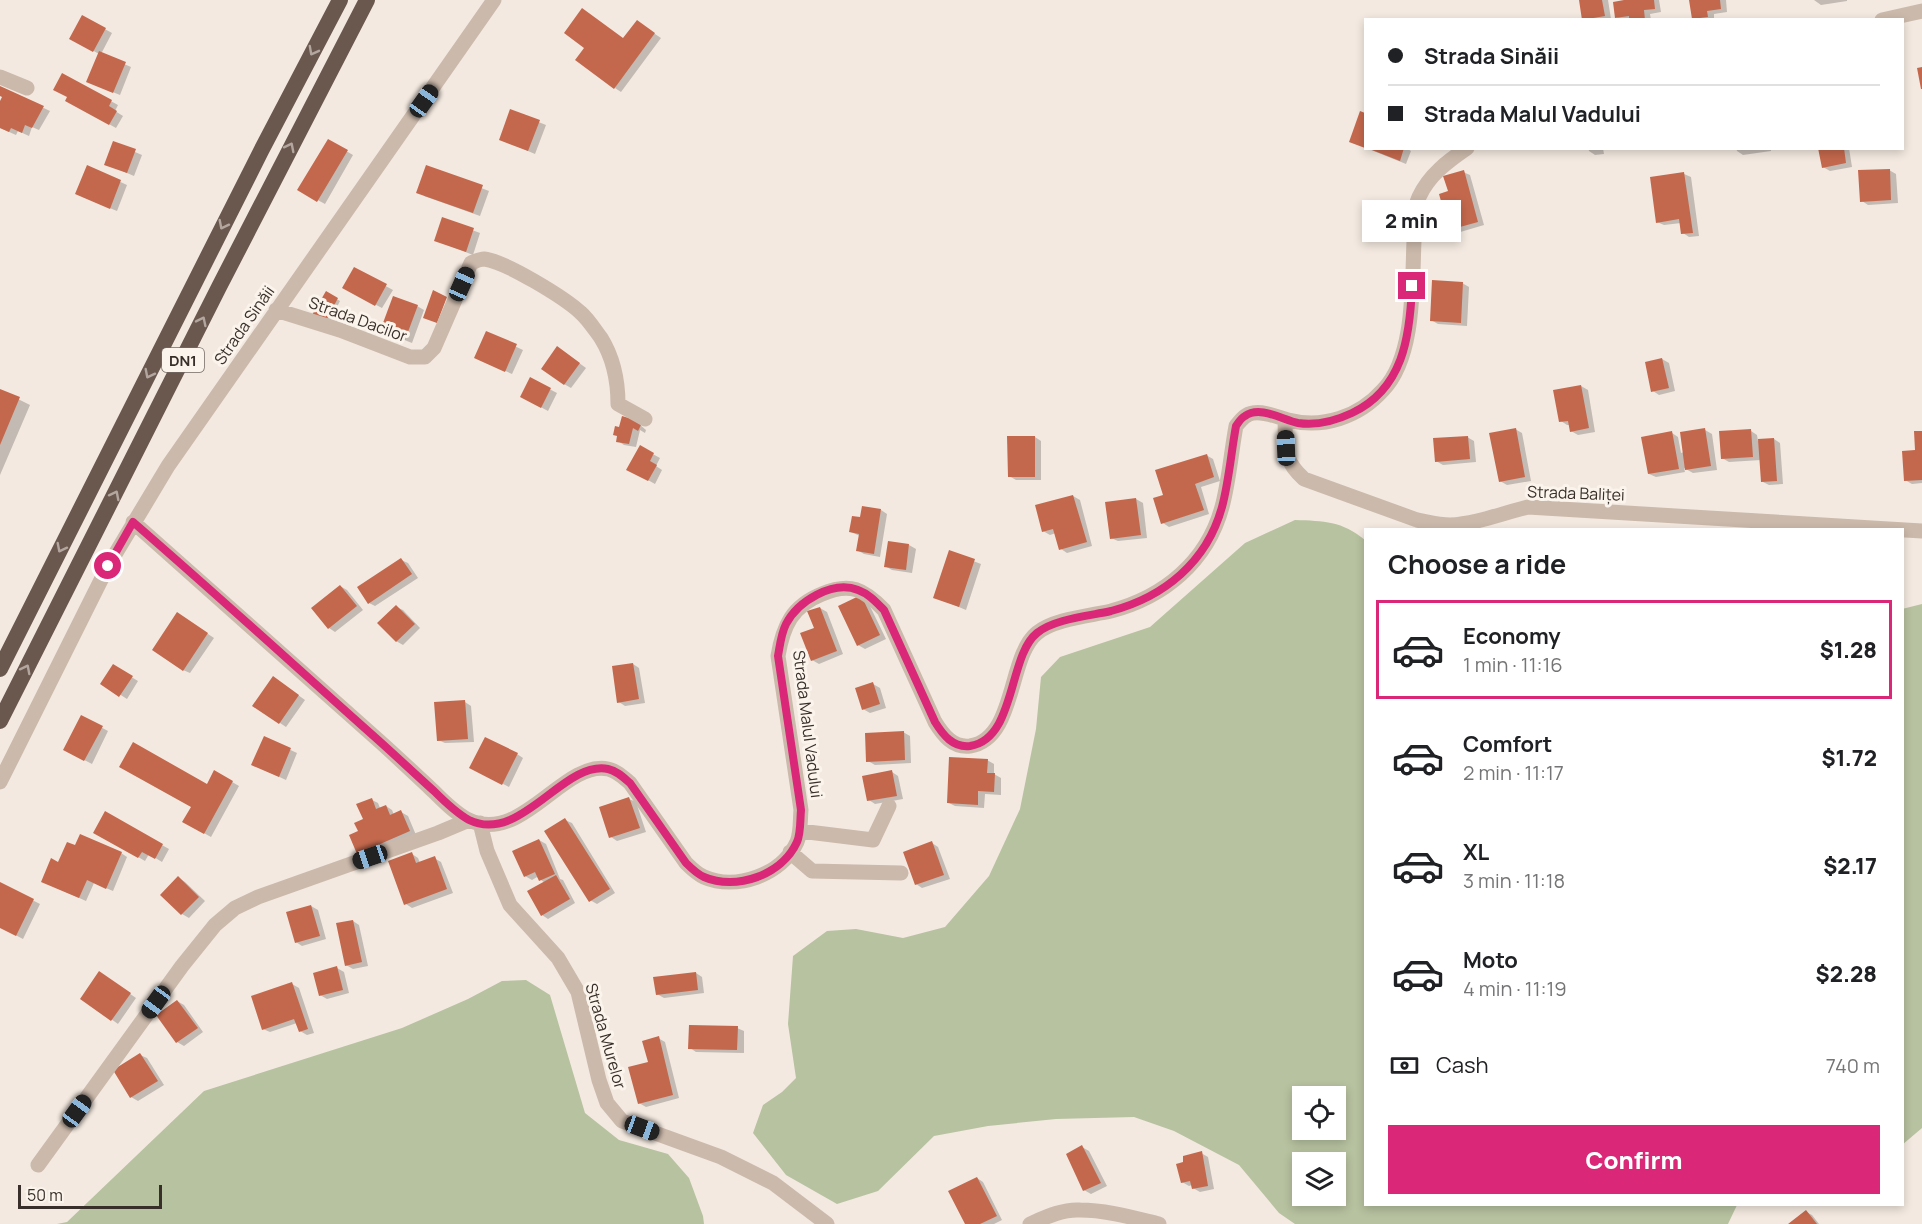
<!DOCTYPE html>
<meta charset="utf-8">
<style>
body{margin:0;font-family:Manrope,sans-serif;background:#f6f6f6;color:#202124;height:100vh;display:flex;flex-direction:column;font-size:22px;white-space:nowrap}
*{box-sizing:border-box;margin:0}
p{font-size:20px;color:#757577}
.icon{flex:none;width:33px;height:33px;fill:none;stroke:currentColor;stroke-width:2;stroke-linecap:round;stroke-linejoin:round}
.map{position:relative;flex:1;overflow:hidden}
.side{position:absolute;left:1364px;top:528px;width:540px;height:678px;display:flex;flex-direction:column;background:#fff;border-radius:0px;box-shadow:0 3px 9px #0003}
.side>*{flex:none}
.top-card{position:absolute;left:1364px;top:18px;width:540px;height:132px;border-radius:0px;box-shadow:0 3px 9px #0003;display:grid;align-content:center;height:132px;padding:0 24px;background:#fff}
.buttons{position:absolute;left:1292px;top:1086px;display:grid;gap:12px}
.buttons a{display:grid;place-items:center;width:54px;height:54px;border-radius:0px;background:#fff;box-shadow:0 3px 9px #0003;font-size:30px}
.scale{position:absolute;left:18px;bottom:15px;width:144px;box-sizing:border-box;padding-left:6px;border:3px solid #392f2a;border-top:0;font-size:16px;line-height:21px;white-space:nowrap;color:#392f2a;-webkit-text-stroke:4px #faf4ec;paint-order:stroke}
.end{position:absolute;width:27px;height:27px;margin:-14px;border:8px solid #db2777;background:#fff;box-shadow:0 0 0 3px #fff}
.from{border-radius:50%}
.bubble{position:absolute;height:42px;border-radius:0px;background:#fff;box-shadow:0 3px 9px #0003;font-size:20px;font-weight:800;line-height:42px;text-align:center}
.car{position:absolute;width:18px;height:36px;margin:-18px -9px;border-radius:8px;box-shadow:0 0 4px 2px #0007;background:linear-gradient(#222 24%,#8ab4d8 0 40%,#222 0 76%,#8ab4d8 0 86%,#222 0)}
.top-card b{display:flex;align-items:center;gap:21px;height:57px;font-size:22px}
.top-card b+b{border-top:2px solid #e0e0e0}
.top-card i{width:15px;height:15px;background:#202124}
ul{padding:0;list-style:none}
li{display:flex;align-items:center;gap:18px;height:99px;margin:0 12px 9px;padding:0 12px;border:3px solid transparent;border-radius:0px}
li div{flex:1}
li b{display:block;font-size:22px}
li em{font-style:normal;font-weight:800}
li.on{border-color:#db2777}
li>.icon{width:54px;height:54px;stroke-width:1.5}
h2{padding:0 24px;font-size:27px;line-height:72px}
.pay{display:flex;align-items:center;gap:15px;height:66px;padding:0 24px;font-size:22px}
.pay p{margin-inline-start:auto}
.primary-button{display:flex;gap:12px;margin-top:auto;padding:12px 24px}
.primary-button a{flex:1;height:69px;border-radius:0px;background:#db2777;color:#fff;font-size:24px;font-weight:800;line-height:69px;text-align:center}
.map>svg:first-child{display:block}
.green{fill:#b7c2a0;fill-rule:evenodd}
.shadow{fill:#0003}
.building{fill:#c3684d}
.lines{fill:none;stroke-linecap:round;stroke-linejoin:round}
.minor{stroke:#cbb9ab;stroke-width:15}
.trunk{stroke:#6a584f;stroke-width:16}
.oneway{stroke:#b2a69e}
.route{stroke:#db2777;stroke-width:8}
.labels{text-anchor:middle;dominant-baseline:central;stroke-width:6;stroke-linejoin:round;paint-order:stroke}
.shield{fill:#faf4ec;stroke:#736a64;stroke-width:1.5}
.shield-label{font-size:15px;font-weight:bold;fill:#392f2a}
.street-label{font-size:16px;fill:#392f2a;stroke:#faf4ec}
</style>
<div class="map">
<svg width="1922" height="1224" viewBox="0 0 1922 1224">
<rect width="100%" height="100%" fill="#f3e9e0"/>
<path class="green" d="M1295,520c29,1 47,1 70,20v664l372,1 -9,19h-433l-16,-11 -40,-48 -65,-34 -40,-14 -78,2 -68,7 -54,10 -56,55 -41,13 -51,-29 -33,-42 10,-28 19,-13 14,-14 -8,-54 5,-68 34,-25 29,-2 47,9 42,-11 44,-51 31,-67 16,-80 5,-52 19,-20 90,-30 95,-84zM1302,1096h33v34h-33zM1302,1162h33v34h-33z
M1922,604v524l-20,17v-536z
M526,980l24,15 35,118 34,27 49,14 21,24 14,38 1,8h-647l10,-2 137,-131 198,-63 66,-29 34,-18z"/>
<path class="shadow" d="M1580,0h28l3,19 -26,1z
M1626,0h33l2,12 -11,2 1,6h-31l-3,-2z
M1690,0h36l1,12 -13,2v6h-19l-2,-2z
M1814,0h33v1l-26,4z
M83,17l29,16 -11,21 30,13 -11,28 -25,-10 4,-31 -28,-16z
M643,26l18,12 -40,54 -6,-4z
M63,75l55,30 -3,6 8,5 -7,12 -49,-27 2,-4z
M0,87l50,24 -11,19 -7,-3 -3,9 -11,-5 -2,4 -16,-7v-23l4,-8 -4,-2z
M511,111l35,14 -11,29 -35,-15z
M329,141l24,14 -28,49 -26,-14z
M114,143l28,12 -8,21 -28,-12z
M1366,148h40l5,3 -5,13z
M1588,148h15l1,6 -9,1 -6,-4z
M1736,148h35v3l-28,4 -6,-4z
M1819,148h30l3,19 -22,4 -7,-4z
M88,167l39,18 -10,26 -34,-14z
M427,167l62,24 -9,25 -56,-20z
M1889,170l7,4 2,29 -30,2 -6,-4z
M1463,172l7,3 14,50 -27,8 -6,-4 -2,-37z
M1684,174l7,3 8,59 -10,1 -6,-4 -2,-10 -17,2 -7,-3z
M443,219l37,14 -7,22 -38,-15z
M354,269l39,21 -11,18 -38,-20z
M1462,283l7,4 -2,39 -29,-2 -7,-4z
M326,293l14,8 -10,20 -13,-5z
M417,306l7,4 -12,33 -30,-12z
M487,333l36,17 -11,24 -29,-13z
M564,352l22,16 -15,20 -7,-4z
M1662,359l7,4 6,28 -16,4 -6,-4z
M530,379l27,14 -9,18 -26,-14z
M1581,386l7,4 7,42 -17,3 -7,-4 -1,-6h-3l-6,-4z
M0,390l30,15 -30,70z
M639,424l7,6 -1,3 -5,-3 -4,17 -12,-2 -6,-4v-5z
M1515,429l7,4 9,48 -24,4 -7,-4z
M1705,430l7,4 5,36 -24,3 -9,-5 1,4 -29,5 -7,-3 23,-41 6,4 3,16 3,-1z
M1751,431l6,4 1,6 16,-2 6,4 3,41 -14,1 -6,-3 -2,-22 -32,2 -7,-4z
M1922,432v51l-10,1 -7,-4z
M1035,437l6,4v39h-25l-7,-4z
M1467,437l7,4 2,21 -33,3 -7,-4z
M640,447l20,11 -4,8 6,4 -7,14 -27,-15z
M1206,455l7,4 7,22 -19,6 8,27 -40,13 -6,-4 1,-28z
M1073,496l7,4 12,46 -25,7 -6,-4 -5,-16 -6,2 -7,-4z
M1136,499l7,4 4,35 -29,3 -7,-3z
M881,510l6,4 -7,43 -16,-3 -7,-4 3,-14 -9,-4 10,-13z
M889,542l20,3 7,4 -4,24 -20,-3 -7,-4z
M950,552l31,12 -15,46 -31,-13z
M401,560l7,3 10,15 -43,28 -6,-3z
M340,586l7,4 16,20 -28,22 -6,-4z
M867,600l19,39 -21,10 -7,-4 -18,-39z
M396,607l7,3 17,18 -17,17 -7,-4z
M820,608l7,4 16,42 -24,10 -7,-4z
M184,618l30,20 -24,35 -7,-3z
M633,664l6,4 6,35 -20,3 -6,-4z
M113,666l25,15 -11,18 -25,-16z
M280,682l25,18 -19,27 -6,-4z
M873,684l7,4 6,20 -16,5 -7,-4z
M465,702l6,4 3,36 -29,1 -7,-3z
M82,717l26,14 -16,33 -27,-14z
M903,732l7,4 1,27 -36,2 -7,-4z
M265,738l32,15 -11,27 -26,-12z
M517,754l6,4 -14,29 -31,-16z
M987,760l7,4v10l7,4v17l-16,-1 -1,14 -29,-2 -6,-3z
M215,772l24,14 -28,51 -27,-15z
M892,772l6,4 5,23 -28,5 -6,-4z
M629,799l7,3 10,30 -29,9 -6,-4z
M372,800l6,3 2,5 6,-2 6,4 2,5 7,-3 7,4 8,19 -51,22 -6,-4v-21z
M105,813l64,36 -7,13 -13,-8 -4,7 -50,-29z
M565,820l7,3 43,70 -18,11 -7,-4z
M539,840l7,4 14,35 3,1 12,23 -27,16 -6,-4 3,-32 -8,-6 -5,3 -7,-4z
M932,843l6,4 12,32 -28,9 -6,-4z
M76,847l45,6 6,4 -14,34 -19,-8 -8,18 -36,-16 9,-21z
M412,854l6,4 2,5 14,-5 7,4 12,31 -41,15 -6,-4z
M179,878l6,4 20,19 -16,17 -7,-4 -20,-19z
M1,884l39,20 -17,35 -23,-12z
M311,906l7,4 8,29 -24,7 -6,-4z
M353,921l6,4 9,41 -15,3 -7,-4z
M337,968l7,4 5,21 -22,6 -7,-4z
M696,973l6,4 2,16 -40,5 -7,-4z
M106,977l30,21 -18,26 -36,-26z
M292,984l7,4 15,45 -7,2 -7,-4 -3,-8 -27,9 -7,-3z
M177,1001l7,4 19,27 -19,14 -7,-4 -19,-26z
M737,1028l7,3v22l-48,-1 -6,-4z
M658,1038l7,4 14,56 -33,9 -7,-4z
M140,1055l7,3 17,27 -26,16 -7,-4 -16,-26z
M1082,1147l7,4 18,35 -16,8 -7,-4z
M1201,1153l7,4 6,32 -14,3 -7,-4 -1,-3 -3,1 -7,-4z
M977,1178l6,4 19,38 -8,4h-27z
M1806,1212l6,3 7,9h-28z"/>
<path class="building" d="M1579,0h23l3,16 -23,4z
M1624,0h30l1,9 -11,1 1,10h-16v-4l-14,2 -2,-16z
M1689,0h31l1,9 -14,2 1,6 -16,2z
M582,8l41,30 14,-18 18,13 -41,56 -39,-29 9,-12 -20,-15z
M82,15l24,13 -13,24 -24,-13z
M99,51l27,11 -13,31 -27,-11z
M1922,67v22h-1l-4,-21z
M62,73l50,27 -3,6 8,5 -8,14 -44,-24 2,-4 -14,-7z
M0,86l44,20 -12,22 -7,-3 -3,8 -11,-5 -2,4 -9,-4v-27l2,-4 -2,-1z
M510,109l30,11 -12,31 -29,-11z
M1360,111l5,2v35l-16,-6z
M328,139l20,11 -31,52 -20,-12z
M113,141l23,8 -9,24 -23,-8z
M1367,148h37l-4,13z
M1818,148h26l2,15 -24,5z
M87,165l34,15 -11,29 -35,-15z
M426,165l57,20 -10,28 -57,-20z
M1890,169l1,31 -31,2 -2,-32z
M1464,170l14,52 -29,8 -10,-36 9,-3 -5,-15z
M1684,172l9,61 -12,1 -2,-15 -23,4 -6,-46z
M442,217l32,11 -8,24 -32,-11z
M354,267l33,17 -12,22 -33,-18z
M1432,280l31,2 -2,41 -31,-2z
M433,290l14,7 -10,26 -14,-5z
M326,291l12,7 -12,23 -14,-6z
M393,296l25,9 -13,35 -25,-9z
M486,331l31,13 -12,28 -31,-14z
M557,346l23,17 -16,22 -23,-16z
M1662,358l7,30 -18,4 -6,-30z
M530,377l21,11 -10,20 -21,-11z
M1581,385l8,43 -19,4 -2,-11 -9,1 -6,-32z
M0,389l20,8 -20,48z
M622,416l10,3 9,6 -3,6 -5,-3 -4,16 -13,-2 1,-6 -4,-1 2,-9 4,1z
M1516,428l9,49 -26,5 -10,-49z
M1705,428l6,38 -26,4 -5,-38z
M1751,429l2,28 -32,2 -2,-28z
M1672,431l7,38 -31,5 -7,-37z
M1914,431h8v49l-18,1 -2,-30 13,-1z
M1007,436h28v41h-27z
M1468,436l2,23 -35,3 -2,-24z
M1774,438l3,43 -16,1 -3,-43z
M640,445l14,8 -4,8 7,4 -9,16 -22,-11z
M1207,454l7,23 -19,7 9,26 -43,14 -8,-26 10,-3 -8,-25z
M1073,495l14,47 -28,8 -6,-21 -11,3 -7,-27z
M1136,498l5,37 -31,4 -5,-37z
M862,506l19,3 -7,45 -18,-3 3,-17 -10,-2 3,-16 8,1z
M888,541l21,3 -3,26 -22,-3z
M949,550l26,9 -16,48 -26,-9z
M401,558l11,16 -44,30 -11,-17z
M340,585l17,21 -29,23 -17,-21z
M861,595l19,40 -23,11 -19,-40z
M396,605l19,19 -19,18 -19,-19z
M820,607l17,44 -26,10 -11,-28 14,-5 -7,-17z
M177,612l31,21 -25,38 -31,-21z
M633,663l6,36 -22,4 -5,-37z
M113,664l20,12 -14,21 -19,-13z
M273,676l26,19 -20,29 -27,-18z
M873,682l7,22 -18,6 -7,-22z
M465,700l3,39 -31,2 -3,-39z
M81,715l22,11 -19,35 -21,-11z
M904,731l1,29 -39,2 -1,-29z
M264,736l27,12 -12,29 -28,-12z
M485,737l33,16 -16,32 -33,-17z
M133,742l74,42 7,-14 19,11 -29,53 -22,-12 9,-15 -72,-40z
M949,757l39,2 -1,14h8l-1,19 -16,-1v14l-31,-2z
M892,770l5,26 -30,5 -5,-25z
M629,797l11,31 -31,10 -10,-31z
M372,798l4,11 10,-4 4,10 11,-5 9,21 -53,23 -8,-19 9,-4 -4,-8 9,-4 -7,-15z
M105,811l58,33 -8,15 -13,-7 -4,6 -45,-25z
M565,818l45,71 -21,13 -45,-71z
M80,834l42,18 -16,37 -19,-9 -8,18 -38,-16 10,-24 7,4 9,-20 8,3z
M539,839l16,35 -16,7 -4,-9 -11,5 -12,-26z
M932,841l12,34 -29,10 -12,-33z
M412,852l4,11 19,-7 12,33 -43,16 -16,-44z
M556,875l14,24 -29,17 -14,-25z
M178,876l21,21 -18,18 -21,-20z
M0,882l34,17 -18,37 -16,-8z
M311,905l9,31 -25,7 -9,-31z
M353,920l9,42 -17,4 -9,-43z
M337,966l6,24 -24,6 -6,-23z
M99,971l32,22 -20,28 -31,-22z
M696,972l2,18 -42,5 -3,-18z
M292,982l16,47 -9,3 -5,-13 -32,11 -11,-34z
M177,1000l21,28 -22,15 -20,-28z
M689,1025l49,1 -1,24 -49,-1z
M659,1036l14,59 -35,9 -10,-37 20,-5 -6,-21z
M140,1053l18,28 -28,17 -17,-28z
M1082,1145l19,38 -18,8 -17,-37z
M1202,1151l6,35 -16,3 -2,-8 -9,2 -5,-19 7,-2v-6z
M977,1177l20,39 -17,8h-15l-17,-33z
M1806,1210l11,14h-29z"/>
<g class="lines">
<path class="minor" d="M1882,20l40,-9
M0,77l27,11
M276,310l64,20 70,27h15l9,-9 37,-85c5,-2 9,-4 13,-4 21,2 81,39 97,54 7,6 14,17 20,25 13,21 17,42 17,66l27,15
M1285,419c1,28 -3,40 19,60l113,41c11,2 22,5 33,5 26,-1 53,-12 78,-18l394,24
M133,522c82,72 163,145 244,217 18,16 36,33 53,49 12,11 24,25 39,32 53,25 94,-60 139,-51 9,2 15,8 22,14l56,80c5,5 11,11 18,14 32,14 78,-2 93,-35 4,-9 3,-22 4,-32l-23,-154c5,-30 14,-50 44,-62 28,-12 42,-5 62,16l51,112c8,13 18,26 35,24 46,-7 38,-90 67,-113 17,-14 52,-17 74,-22 53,-14 96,-49 111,-104 7,-26 9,-54 14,-81 5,-6 9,-12 17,-13 11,-2 24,4 35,7 35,9 71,-3 95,-30 32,-33 29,-105 31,-149 0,-14 -1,-30 5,-44 10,-22 29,-36 48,-49
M0,782l108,-216 60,-100 326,-466
M480,823l7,28 23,54 48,53 20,34 21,88 8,23 15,18 99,36 52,26 54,41
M800,831l73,9 16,-34
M790,852l22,19 89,2
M38,1165l144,-199 33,-41 20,-17 23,-11 180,-64 31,-13
M1030,1224c16,-7 33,-15 50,-14 26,0 54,8 79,14"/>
<path class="trunk" d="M0,669l261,-518 79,-151
M0,721l219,-434 148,-287"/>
</g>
<defs><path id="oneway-chevron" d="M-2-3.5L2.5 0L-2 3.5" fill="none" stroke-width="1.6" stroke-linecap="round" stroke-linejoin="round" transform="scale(1.5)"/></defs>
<g class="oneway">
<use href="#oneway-chevron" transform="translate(313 51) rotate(118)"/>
<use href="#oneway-chevron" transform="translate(290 147) rotate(-63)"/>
<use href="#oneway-chevron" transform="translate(223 225) rotate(117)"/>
<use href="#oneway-chevron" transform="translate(202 321) rotate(-64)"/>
<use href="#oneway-chevron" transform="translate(149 374) rotate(117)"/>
<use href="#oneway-chevron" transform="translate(115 495) rotate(-63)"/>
<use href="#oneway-chevron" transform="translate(61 548) rotate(117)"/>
<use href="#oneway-chevron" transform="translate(26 669) rotate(-63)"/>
</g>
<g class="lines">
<path class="route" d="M108,566l25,-44c82,71 163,145 244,217 19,17 38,35 57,52 10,10 22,22 35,29 52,25 94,-60 139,-51 9,2 15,8 22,14l56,80c5,5 11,11 18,14 32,14 78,-2 93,-35 4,-9 3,-22 4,-32l-23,-154c2,-11 3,-22 8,-32 12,-23 47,-44 72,-34 11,4 18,12 26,20l51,112c8,13 18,26 35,24 46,-7 38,-90 67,-113 17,-14 52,-17 74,-22 53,-14 96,-49 111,-104 7,-26 9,-54 14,-81 2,-3 5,-8 9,-10 15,-11 38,4 53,7 20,3 37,-2 54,-10 51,-24 58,-76 60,-127"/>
</g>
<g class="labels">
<rect class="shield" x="162" y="348" width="42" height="24" rx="4.5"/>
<g class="shield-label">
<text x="183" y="360">DN1</text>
</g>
<g class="street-label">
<text transform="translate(358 319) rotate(20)">Strada Dacilor</text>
<text transform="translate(244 325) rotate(-55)">Strada Sinăii</text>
<text transform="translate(1576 493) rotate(2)">Strada Baliței</text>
<text transform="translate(808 724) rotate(83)">Strada Malul Vadului</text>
<text transform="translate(606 1036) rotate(74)">Strada Murelor</text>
</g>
</g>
</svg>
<div class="buttons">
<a><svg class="icon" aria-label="locate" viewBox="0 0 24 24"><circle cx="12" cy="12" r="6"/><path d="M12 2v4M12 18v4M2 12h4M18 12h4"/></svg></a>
<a><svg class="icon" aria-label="layers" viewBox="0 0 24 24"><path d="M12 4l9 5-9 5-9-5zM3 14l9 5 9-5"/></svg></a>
</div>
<div class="scale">50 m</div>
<i class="end from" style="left:108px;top:566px"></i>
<i class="end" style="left:1412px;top:286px"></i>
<div class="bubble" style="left:1362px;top:200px;width:99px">2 min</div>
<i class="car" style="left:424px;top:101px;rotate:35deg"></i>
<i class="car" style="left:462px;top:284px;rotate:24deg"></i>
<i class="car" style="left:1286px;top:448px;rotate:358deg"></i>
<i class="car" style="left:370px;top:857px;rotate:251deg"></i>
<i class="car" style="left:156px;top:1002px;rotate:216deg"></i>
<i class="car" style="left:77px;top:1111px;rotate:36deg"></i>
<i class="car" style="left:642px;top:1128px;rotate:110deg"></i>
<div class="top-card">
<b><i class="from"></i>Strada Sinăii</b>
<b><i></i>Strada Malul Vadului</b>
</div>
<section class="side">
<h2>Choose a ride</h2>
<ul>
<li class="on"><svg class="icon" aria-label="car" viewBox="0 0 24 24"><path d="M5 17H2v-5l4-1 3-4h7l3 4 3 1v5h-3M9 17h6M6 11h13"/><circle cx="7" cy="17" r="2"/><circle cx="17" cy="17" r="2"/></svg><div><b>Economy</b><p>1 min · 11:16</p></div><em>$1.28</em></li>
<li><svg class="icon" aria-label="car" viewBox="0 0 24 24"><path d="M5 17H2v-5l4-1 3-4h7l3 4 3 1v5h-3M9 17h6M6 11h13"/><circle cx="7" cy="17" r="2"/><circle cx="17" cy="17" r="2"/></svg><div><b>Comfort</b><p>2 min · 11:17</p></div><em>$1.72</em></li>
<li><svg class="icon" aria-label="car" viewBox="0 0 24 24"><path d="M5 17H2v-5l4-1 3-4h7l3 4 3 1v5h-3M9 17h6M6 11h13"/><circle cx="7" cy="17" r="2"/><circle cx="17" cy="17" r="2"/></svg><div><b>XL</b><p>3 min · 11:18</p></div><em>$2.17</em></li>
<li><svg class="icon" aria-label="car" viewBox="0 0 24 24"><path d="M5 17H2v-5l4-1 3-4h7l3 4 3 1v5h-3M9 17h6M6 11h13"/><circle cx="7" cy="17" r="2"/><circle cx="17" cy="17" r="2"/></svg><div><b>Moto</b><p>4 min · 11:19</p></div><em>$2.28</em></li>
</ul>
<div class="pay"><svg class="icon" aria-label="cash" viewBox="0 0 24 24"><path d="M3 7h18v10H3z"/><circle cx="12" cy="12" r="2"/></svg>Cash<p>740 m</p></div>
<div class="primary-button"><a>Confirm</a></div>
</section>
</div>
